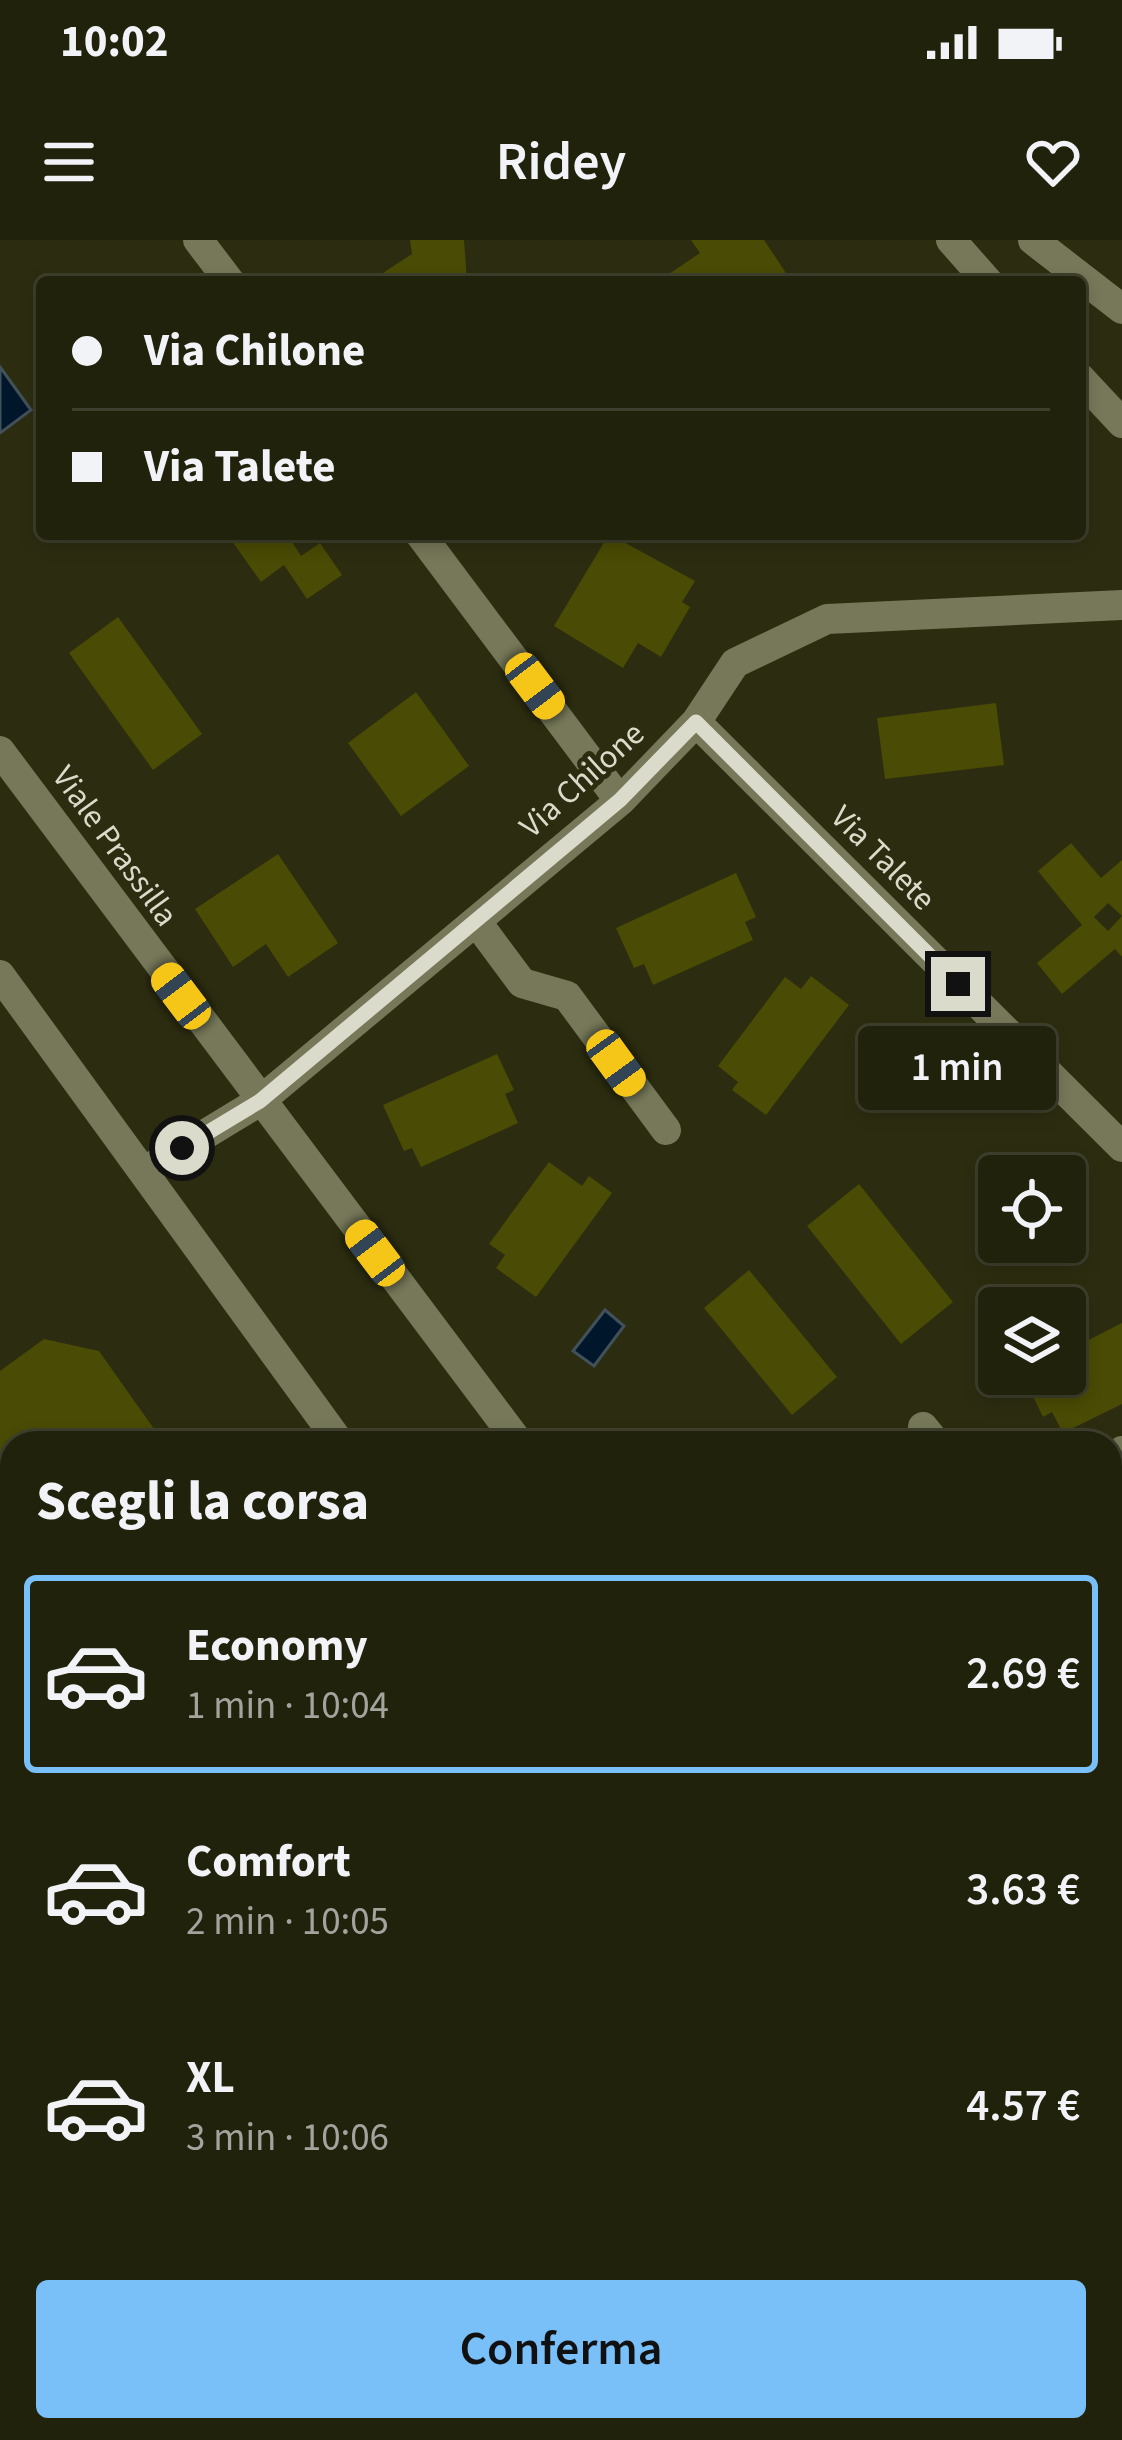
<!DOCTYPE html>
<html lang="it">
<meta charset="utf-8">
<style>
body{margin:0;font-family:"Source Sans 3",sans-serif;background:#292a15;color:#f1f3f6;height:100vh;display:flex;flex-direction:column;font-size:45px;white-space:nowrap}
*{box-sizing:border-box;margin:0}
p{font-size:39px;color:#a2a49d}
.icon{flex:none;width:66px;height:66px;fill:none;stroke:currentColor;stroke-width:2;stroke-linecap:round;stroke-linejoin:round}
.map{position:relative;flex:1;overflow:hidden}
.panel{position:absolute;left:0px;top:1191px;width:1122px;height:1011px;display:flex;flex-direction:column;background:#21220c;border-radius:36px 36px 0 0;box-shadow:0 6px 18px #0003,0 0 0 3px #3e3f2d}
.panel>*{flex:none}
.top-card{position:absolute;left:36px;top:36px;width:1050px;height:264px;border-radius:12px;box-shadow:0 6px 18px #0003,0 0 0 3px #3e3f2d;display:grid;align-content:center;height:264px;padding:0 36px;background:#21220c}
.tools{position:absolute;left:978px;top:915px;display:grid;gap:24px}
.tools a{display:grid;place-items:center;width:108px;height:108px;border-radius:12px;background:#21220c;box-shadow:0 6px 18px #0003,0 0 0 3px #3e3f2d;font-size:60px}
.end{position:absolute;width:54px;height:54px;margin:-27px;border:15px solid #dadbca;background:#111;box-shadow:0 0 0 6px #111}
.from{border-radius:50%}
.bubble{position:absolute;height:84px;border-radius:12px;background:#21220c;box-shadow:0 6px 18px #0003,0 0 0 3px #3e3f2d;font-size:39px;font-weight:600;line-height:84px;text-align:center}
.car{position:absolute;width:36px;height:72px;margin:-36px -18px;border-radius:15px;box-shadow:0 0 9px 3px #0007;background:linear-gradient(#f5c518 24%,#345 0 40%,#f5c518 0 76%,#345 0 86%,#f5c518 0)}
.top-card b{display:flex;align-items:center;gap:42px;height:114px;font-size:45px}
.top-card b+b{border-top:3px solid #3e3f2d}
.top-card i{width:30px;height:30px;background:#f1f3f6}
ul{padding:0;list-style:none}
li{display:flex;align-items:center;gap:36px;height:198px;margin:0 24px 18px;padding:0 12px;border:6px solid transparent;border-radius:12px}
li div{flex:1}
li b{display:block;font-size:45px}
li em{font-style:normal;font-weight:600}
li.current{border-color:#79bff8}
li>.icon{width:108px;height:108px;stroke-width:1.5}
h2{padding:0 36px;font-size:54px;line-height:144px}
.action{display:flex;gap:24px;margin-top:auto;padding:24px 36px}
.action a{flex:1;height:138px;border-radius:12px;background:#79bff8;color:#111;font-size:48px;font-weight:600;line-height:138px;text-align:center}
.status{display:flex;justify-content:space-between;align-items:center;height:84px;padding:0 60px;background:#21220c;direction:ltr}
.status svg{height:33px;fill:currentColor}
header{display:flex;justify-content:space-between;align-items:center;height:156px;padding:0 36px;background:#21220c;font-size:54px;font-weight:600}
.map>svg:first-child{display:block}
.water{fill:#00162a;stroke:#41515a;stroke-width:3}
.building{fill:#4a4b04;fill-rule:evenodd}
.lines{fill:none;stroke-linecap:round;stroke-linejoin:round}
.minor{stroke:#767859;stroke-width:30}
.route{stroke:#dadbca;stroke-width:15}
.labels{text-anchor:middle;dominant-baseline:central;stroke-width:10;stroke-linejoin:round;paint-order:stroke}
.street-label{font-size:33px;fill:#dadbca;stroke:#2c2d10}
</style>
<div class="status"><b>10:02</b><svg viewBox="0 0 49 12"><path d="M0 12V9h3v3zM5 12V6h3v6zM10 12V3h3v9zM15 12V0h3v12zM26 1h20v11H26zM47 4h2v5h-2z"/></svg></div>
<header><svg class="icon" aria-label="menu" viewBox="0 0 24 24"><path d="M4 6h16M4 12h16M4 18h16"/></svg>Ridey<svg class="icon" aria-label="heart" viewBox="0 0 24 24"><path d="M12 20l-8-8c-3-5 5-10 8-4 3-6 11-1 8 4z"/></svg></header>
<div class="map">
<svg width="1122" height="2200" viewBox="0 0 1122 2200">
<rect width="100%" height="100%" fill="#2c2d10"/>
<path class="water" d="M0,127l31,43 -31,23z
M605,1070l19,16 -30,40 -21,-15z"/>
<path class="building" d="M410,0h54l3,42h-98l43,-28z
M691,0h73l28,42h-135l43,-29z
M227,294h60l14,22 19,-13 22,32 -35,24 -23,-34 -23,17z
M609,294l86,47 -13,21 8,5 -29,50 -23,-14 -15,25 -69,-42z
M118,377l84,117 -49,36 -84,-117z
M416,452l53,74 -68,50 -53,-73z
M996,463l8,62 -119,14 -8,-61z
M1071,603l30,35 21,-18v97l-7,-8 -53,45 -25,-31 45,-38 -44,-54zM1108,663l14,13 -14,15 -14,-14z
M278,614l60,89 -50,34 -22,-33 -33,23 -38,-58z
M736,633l20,44 -11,5 8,18 -100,45 -9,-21 -10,4 -18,-40z
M811,736l38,29 -83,110 -34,-25 6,-8 -20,-16 67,-89 16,12z
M497,814l17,36 -9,4 13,29 -97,44 -9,-19 -8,3 -21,-46z
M549,922l33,24 7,-10 23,17 -76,104 -40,-29 9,-13 -16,-11z
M859,944l94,118 -52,42 -94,-118z
M749,1030l88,107 -45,38 -88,-107z
M1122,1083v81l-59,29 -11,-21 -9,5 -21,-43h43v-22z
M44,1099l55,12 65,92h-152v140h-6l-6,-9v-203z
M0,1401l12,17v128l-12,9z
M1121,1584l1,69 -12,5v-69z
M0,1746l12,16v120l-12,-17z
M1122,1766v69l-12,-12v-45z
M336,2190h99l7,10h-99z
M616,2190h208l7,10h-207z
M928,2190h50l8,10h-72z"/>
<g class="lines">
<path class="minor" d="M198,0l32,42
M951,0l37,42
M1033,0l89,69
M1080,138l42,45
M420,294l200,267
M696,482l426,425
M0,511l519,692
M476,681l46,62 45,13 99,134
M0,735l340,468
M143,932l117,-71 360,-300 76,-79 39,-59 92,-44 295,-14
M923,1187l13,16
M1110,1221l12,-10
M1110,1412l12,15
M0,1587l12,-8
M0,1698l12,15
M1110,1708l12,-8
M0,1900l12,17
M1110,2008l12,16
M0,2044l12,18
M95,2190l7,10
M317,2190l8,10
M469,2190l7,10
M577,2190l7,10
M1074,2190l8,10"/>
</g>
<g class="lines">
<path class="route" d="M182,908l78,-47 360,-301 76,-78 262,262"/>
</g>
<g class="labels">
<g class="street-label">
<text transform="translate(582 540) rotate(-42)">Via Chilone</text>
<text transform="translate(115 606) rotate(54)">Viale Prassilla</text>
<text transform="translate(883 618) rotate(45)">Via Talete</text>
</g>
</g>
</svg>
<div class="tools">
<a><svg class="icon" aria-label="locate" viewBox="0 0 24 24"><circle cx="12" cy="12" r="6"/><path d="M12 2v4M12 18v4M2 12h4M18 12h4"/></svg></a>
<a><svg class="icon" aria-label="layers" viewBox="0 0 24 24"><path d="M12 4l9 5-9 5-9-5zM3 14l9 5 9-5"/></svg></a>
</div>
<i class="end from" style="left:182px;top:908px"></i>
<i class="end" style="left:958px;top:744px"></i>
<div class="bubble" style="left:858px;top:786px;width:198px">1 min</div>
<i class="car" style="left:535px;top:446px;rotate:143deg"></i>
<i class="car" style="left:181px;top:756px;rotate:323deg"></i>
<i class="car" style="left:616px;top:823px;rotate:144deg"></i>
<i class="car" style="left:375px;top:1013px;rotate:323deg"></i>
<div class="top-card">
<b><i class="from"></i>Via Chilone</b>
<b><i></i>Via Talete</b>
</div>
<section class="panel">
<h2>Scegli la corsa</h2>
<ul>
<li class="current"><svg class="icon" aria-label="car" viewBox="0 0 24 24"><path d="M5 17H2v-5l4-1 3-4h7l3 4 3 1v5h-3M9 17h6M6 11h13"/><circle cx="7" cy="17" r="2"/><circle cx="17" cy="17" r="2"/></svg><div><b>Economy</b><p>1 min · 10:04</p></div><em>2.69 €</em></li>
<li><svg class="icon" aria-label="car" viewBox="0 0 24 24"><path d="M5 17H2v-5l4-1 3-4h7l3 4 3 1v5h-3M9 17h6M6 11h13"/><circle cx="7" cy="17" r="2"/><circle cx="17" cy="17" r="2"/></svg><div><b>Comfort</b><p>2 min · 10:05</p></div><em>3.63 €</em></li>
<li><svg class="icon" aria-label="car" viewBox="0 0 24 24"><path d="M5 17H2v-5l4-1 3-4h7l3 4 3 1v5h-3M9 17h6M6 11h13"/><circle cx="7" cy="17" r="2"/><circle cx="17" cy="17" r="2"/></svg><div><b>XL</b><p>3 min · 10:06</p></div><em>4.57 €</em></li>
</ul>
<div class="action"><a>Conferma</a></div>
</section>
</div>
